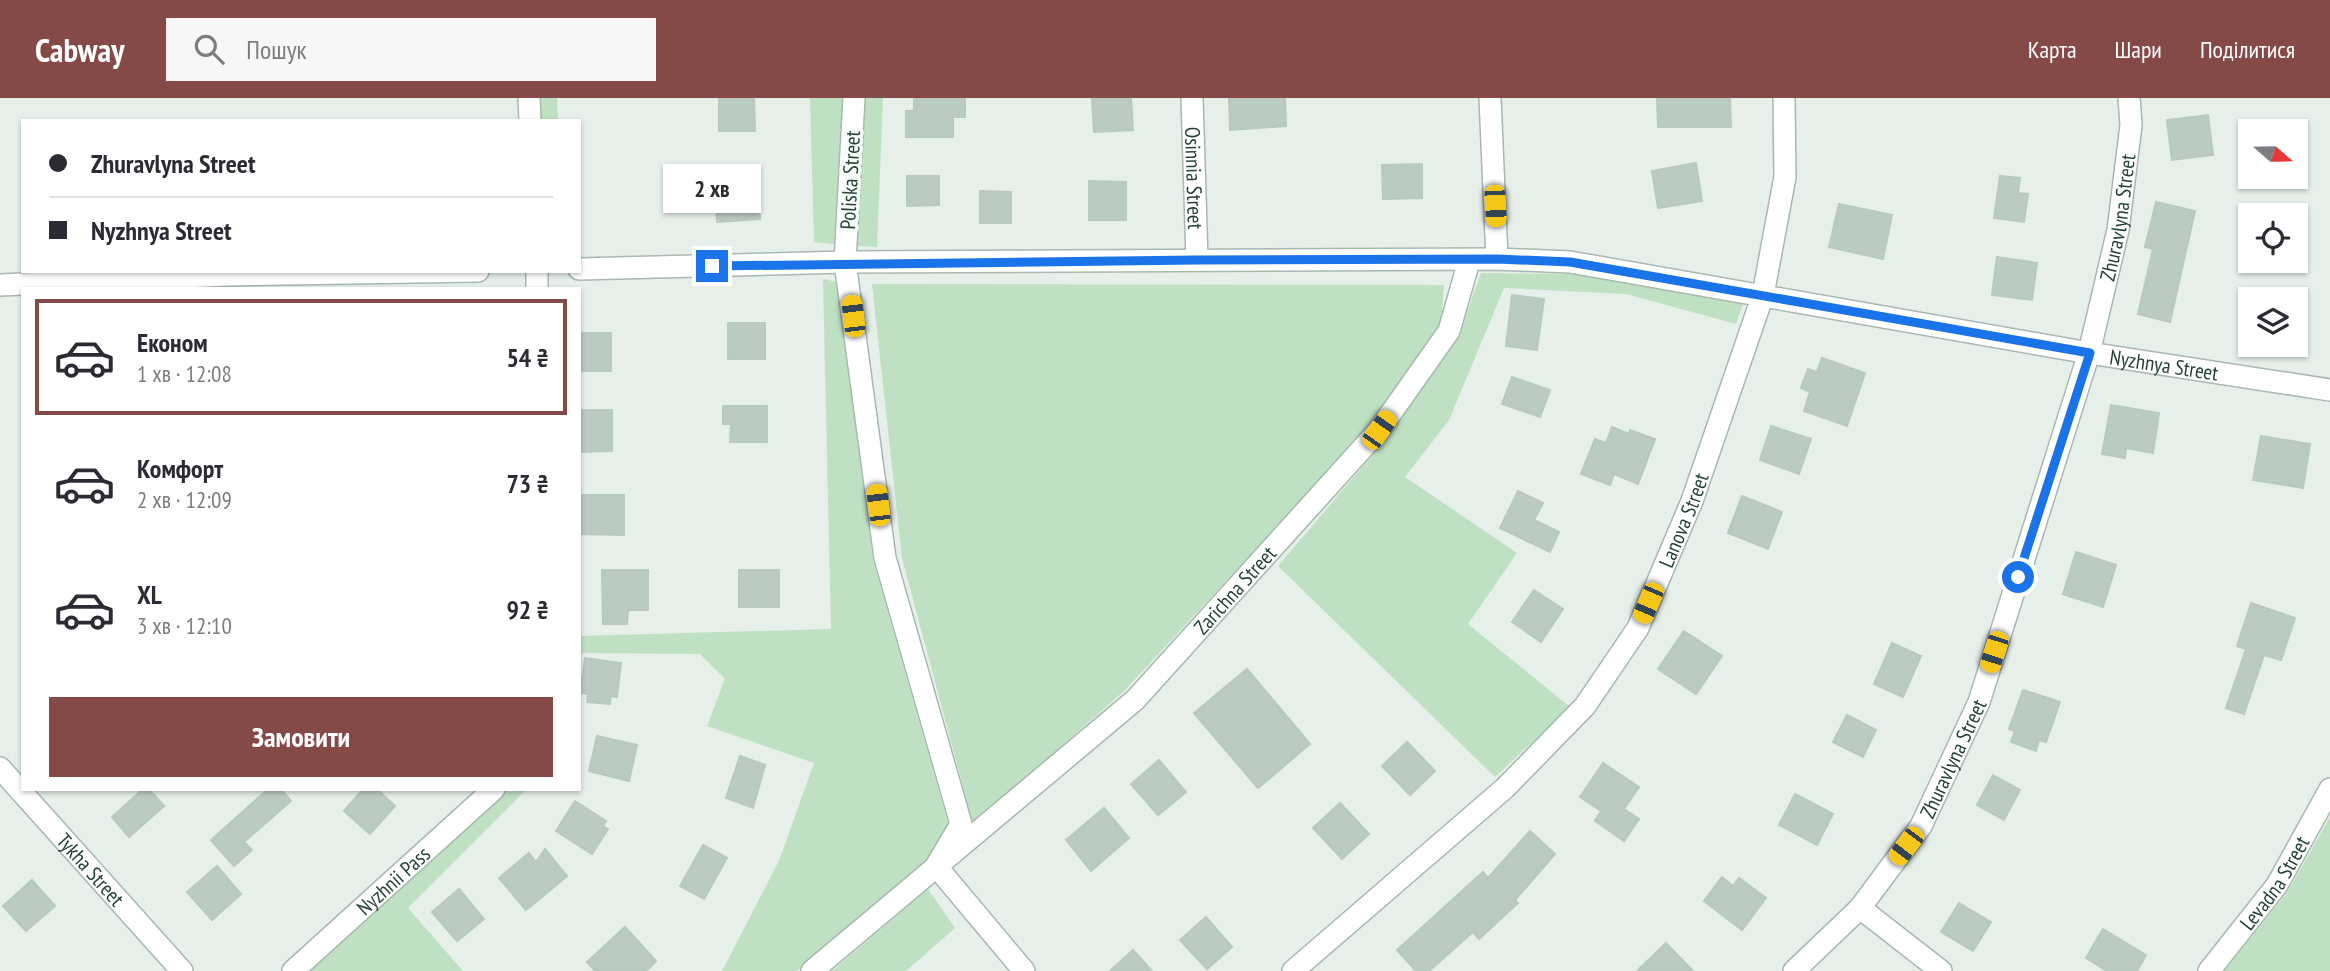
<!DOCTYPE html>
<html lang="uk">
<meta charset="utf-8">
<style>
body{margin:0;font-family:"PT Sans Narrow",sans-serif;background:#f7f7f7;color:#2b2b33;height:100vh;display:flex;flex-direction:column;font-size:26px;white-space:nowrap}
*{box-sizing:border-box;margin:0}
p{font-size:23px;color:#7c7c81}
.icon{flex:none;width:38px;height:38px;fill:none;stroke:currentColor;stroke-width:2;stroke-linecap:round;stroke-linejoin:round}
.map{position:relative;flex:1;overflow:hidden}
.panel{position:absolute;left:21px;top:189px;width:560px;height:504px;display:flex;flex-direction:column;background:#fff;border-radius:0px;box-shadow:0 2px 5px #0004}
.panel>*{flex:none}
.guide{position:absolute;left:21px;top:21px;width:560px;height:154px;border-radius:0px;box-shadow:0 2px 5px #0004;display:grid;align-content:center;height:154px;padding:0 28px;background:#fff}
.needle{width:46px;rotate:110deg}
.buttons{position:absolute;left:2238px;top:21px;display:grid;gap:14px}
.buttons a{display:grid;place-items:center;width:70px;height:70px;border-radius:0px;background:#fff;box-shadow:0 2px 5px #0004;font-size:35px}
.end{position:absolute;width:32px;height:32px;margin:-16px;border:9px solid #1a73e8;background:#fff;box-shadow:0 0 0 4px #fff}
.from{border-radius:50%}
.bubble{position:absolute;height:49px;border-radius:0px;background:#fff;box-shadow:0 2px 5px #0004;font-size:23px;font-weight:800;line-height:49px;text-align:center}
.car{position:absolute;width:21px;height:42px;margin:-21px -10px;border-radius:9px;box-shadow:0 0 5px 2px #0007;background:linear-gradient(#f5c518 24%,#345 0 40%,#f5c518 0 76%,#345 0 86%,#f5c518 0)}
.guide b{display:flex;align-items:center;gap:24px;height:66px;font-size:26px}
.guide b+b{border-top:2px solid #e1e1e2}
.guide i{width:18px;height:18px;background:#2b2b33}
ul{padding:12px 0 0;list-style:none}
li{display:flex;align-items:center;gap:21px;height:116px;margin:0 14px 10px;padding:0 14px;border:4px solid transparent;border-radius:0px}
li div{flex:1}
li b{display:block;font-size:26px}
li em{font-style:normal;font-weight:800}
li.selected{border-color:#854a47}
li>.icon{width:63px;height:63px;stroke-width:1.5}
.action{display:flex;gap:14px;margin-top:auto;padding:14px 28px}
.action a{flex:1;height:80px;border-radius:0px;background:#854a47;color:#fff;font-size:28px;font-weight:800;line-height:80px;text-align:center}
header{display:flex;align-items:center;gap:42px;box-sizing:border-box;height:98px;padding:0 35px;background:#854a47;color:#fff}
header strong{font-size:33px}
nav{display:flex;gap:38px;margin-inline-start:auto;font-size:24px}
.search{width:490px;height:63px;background:#f7f7f7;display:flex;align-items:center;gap:18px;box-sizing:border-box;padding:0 24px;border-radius:0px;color:#7c7c81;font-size:26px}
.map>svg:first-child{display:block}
.green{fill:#bfe0c3}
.building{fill:#bbcac2;stroke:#b8c9c0;stroke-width:2}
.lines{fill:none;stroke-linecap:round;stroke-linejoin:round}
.minor-casing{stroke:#a8b8b0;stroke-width:24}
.minor{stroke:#fff;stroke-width:21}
.route{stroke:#1a73e8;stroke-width:9}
.labels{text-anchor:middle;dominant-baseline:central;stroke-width:7;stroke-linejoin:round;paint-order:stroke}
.street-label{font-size:21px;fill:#244236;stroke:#f7fbf8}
</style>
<header>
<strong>Cabway</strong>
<div class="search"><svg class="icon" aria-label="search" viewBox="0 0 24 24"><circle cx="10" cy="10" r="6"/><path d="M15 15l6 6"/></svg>Пошук</div>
<nav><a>Карта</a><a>Шари</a><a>Поділитися</a></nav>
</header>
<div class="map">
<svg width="2330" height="873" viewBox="0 0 2330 873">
<rect width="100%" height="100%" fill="#e6efea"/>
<path class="green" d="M539,0h18l1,23h-18z
M810,0h33l-9,146 -20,-2z
M864,0h19l-6,149 -21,-1z
M1481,175l90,1 172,30 -7,20 -110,-30 -122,-6 -55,132 -44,57 112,76 -49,71 102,83 -75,70 -217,-211 109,-128 72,-103z
M823,181l15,3 35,278 75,263 -24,43 -127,105h-75l57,-110 35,-98 -107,-37 18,-47 -25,-25 -121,-1v-17l252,-7z
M872,186l572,1 -3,43 -70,97 -247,266 -151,133 -71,-266z
M508,691h19l-119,119 55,63h-154z
M2330,719v154h-106l63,-78z
M928,791l27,39 -49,43h-74z"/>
<path class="building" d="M719,0h35l1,33h-36z
M914,0h51v19h-12v20h-47v-26h8z
M1092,0h39l2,32 -39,2z
M1229,0h56l1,28 -56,4z
M1657,0h73l1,29h-73z
M2208,17l5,40 -41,5 -5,-40z
M1696,65l6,38 -44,7 -6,-37z
M1422,66v34l-39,1 -1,-34z
M907,78h32v29l-32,1z
M2000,78l20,2 -2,15 10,1 -4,28 -30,-4z
M1089,83l37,1v38h-37z
M758,85l2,36 -43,3 -3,-36z
M980,93l31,1v31h-31z
M2156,104l39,9 -25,111 -32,-8 15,-65 -8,-2z
M1839,106l53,11 -9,44 -54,-12z
M1997,159l40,6 -5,37 -40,-5z
M1512,197l32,4 -7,51 -31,-4z
M728,225h37v36h-37z
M579,235h32v38h-32z
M1822,260l43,15 -18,53 -43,-15 6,-19 -9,-4 7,-19 9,3z
M1512,279l38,13 -10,27 -38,-13z
M2111,307l48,8 -6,40 -27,-5 -1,10 -23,-4z
M723,308h44v36h-37l1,-18h-8z
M579,312h33v41l-33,1z
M1771,328l40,13 -12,35 -39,-14z
M1612,329l17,7 1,-4 25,9 -17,45 -24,-10 -4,11 -29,-11 14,-35 11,4z
M2261,338l49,8 -7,44 -50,-8z
M1518,393l25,12 -9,17 25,12 -9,20 -50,-24z
M579,397h45v40l-45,-1z
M1742,398l40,16 -14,37 -40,-16z
M2076,454l40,13 -13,42 -40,-13z
M602,472h46v40h-20l-1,14h-24z
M739,472h40v37h-40z
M1534,492l29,19 -22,33 -29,-20z
M2251,505l44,15 -14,42 -17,-5 -20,59 -18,-6 20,-59 -9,-3z
M1684,533l38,25 -26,38 -38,-25z
M1892,545l29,13 -18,41 -29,-13z
M585,560l36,5 -4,34 -6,-1 -1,8 -23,-2 1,-8 -8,-1z
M1247,571l63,75 -52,44 -64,-75z
M2023,592l37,12 -14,40 -7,-2 -3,11 -25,-9 4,-11 -6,-2z
M1847,617l29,15 -13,27 -30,-15z
M597,638l40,9 -8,36 -40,-10z
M1407,644l28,29 -25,24 -28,-29z
M740,658l25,9 -12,43 -27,-10z
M1159,662l27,32 -28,23 -27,-31z
M1603,665l36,24 -15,22 15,10 -15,22 -29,-20 6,-10 -21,-14z
M1993,677l27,15 -16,30 -27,-15z
M143,691h6l15,17 -35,31 -17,-20z
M268,691h13l10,12 -47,41 8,8 -18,16 -23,-26z
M363,691h14l18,17 -25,28 -26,-23z
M1795,696l38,20 -16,31 -38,-20z
M575,703l31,20 -3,5 5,3 -16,25 -36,-23z
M1340,705l29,31 -27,25 -29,-31z
M1104,710l25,30 -38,33 -25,-31z
M1530,733l25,23 -40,46 3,3 -39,36 -6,-7 -44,39h-13l-19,-21 86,-78 5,6z
M703,747l24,13 -23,41 -24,-13z
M545,751l22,27 -41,34 -27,-32 30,-25 7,9z
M217,768l24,28 -29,26 -25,-28z
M1722,779l11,9 6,-8 27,20 -24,32 -38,-29z
M32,782l23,26 -29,25 -23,-25z
M459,791l25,30 -27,22 -25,-29z
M1959,805l32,19 -18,29 -32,-19z
M1206,819l26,30 -25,22 -27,-29z
M625,829l31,34 -10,10h-51l-8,-9z
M2103,831l43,26 -9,16h-30l-21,-13z
M1666,845l27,28h-56z
M1133,852l19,21h-42z"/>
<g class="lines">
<g class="minor-casing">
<g id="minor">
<path d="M529,0l1,23"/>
<path d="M854,0l-9,164 40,296 76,266 -25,42 88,105"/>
<path id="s1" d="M1192,0l5,162"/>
<path d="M1490,0l7,161"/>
<path id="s2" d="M579,171l266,-7 652,-3 73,3 519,91 241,37"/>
<path d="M537,173v18"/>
<path d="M0,187l228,-10 250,-4"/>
<path id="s3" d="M0,670l182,203"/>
<path d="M1860,810l81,63"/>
<path id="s4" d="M293,873l201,-182"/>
<path id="s5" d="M812,873l323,-271 244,-270 70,-99 20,-70"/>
<path id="s6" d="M1293,873l212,-183 80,-82 53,-78 54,-127 71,-206 22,-118 -1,-79"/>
<path id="s7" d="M1794,873l66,-63 61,-82 58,-124 110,-349 29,-123 13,-105 -2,-27"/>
<path id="s8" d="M2209,873l68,-86 53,-96"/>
</g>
</g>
<use href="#minor" class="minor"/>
</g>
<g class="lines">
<path class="route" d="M712,168l485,-6 300,-1 73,3 520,91 -72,224"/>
</g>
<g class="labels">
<g class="street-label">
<text stroke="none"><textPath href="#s1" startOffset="80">Osinnia Street</textPath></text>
<text transform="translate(850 82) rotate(-87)">Poliska Street</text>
<text stroke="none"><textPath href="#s7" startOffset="835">Zhuravlyna Street</textPath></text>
<text stroke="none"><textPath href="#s2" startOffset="1594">Nyzhnya Street</textPath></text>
<text stroke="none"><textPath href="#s6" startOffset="606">Lanova Street</textPath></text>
<text stroke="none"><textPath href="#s5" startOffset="570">Zarichna Street</textPath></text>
<text stroke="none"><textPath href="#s7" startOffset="268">Zhuravlyna Street</textPath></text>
<text stroke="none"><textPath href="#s3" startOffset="136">Tykha Street</textPath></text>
<text stroke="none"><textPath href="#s4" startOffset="135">Nyzhnii Pass</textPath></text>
<text stroke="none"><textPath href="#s8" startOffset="110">Levadna Street</textPath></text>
</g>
</g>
</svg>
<div class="buttons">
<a><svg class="needle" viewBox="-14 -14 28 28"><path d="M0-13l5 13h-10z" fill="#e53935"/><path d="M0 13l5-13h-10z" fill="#7c7c81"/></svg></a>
<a><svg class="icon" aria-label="locate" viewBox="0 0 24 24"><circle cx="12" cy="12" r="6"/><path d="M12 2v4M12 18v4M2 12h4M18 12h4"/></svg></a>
<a><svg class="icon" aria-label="layers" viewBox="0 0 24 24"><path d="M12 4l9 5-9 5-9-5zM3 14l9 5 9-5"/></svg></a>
</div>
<i class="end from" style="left:2018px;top:479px"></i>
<i class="end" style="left:712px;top:168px"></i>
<div class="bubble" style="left:663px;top:66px;width:98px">2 хв</div>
<i class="car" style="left:1495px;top:108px;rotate:177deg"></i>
<i class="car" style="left:853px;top:218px;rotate:353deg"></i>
<i class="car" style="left:1379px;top:332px;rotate:35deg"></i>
<i class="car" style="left:878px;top:407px;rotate:353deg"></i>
<i class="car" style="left:1648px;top:505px;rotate:203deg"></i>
<i class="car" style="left:1994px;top:554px;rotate:198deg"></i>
<i class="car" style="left:1906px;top:748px;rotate:217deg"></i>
<div class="guide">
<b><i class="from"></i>Zhuravlyna Street</b>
<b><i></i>Nyzhnya Street</b>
</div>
<section class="panel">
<ul>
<li class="selected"><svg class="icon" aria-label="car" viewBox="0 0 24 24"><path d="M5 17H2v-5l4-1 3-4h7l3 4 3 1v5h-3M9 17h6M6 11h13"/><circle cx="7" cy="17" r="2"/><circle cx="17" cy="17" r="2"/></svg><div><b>Економ</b><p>1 хв · 12:08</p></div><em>54 ₴</em></li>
<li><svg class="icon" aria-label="car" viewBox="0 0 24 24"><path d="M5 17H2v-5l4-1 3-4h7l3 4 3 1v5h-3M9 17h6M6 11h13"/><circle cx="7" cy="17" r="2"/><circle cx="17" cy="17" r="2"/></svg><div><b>Комфорт</b><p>2 хв · 12:09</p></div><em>73 ₴</em></li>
<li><svg class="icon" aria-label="car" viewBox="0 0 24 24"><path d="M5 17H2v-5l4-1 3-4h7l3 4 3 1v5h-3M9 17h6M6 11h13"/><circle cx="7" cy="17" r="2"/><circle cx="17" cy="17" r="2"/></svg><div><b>XL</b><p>3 хв · 12:10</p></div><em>92 ₴</em></li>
</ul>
<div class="action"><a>Замовити</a></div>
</section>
</div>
